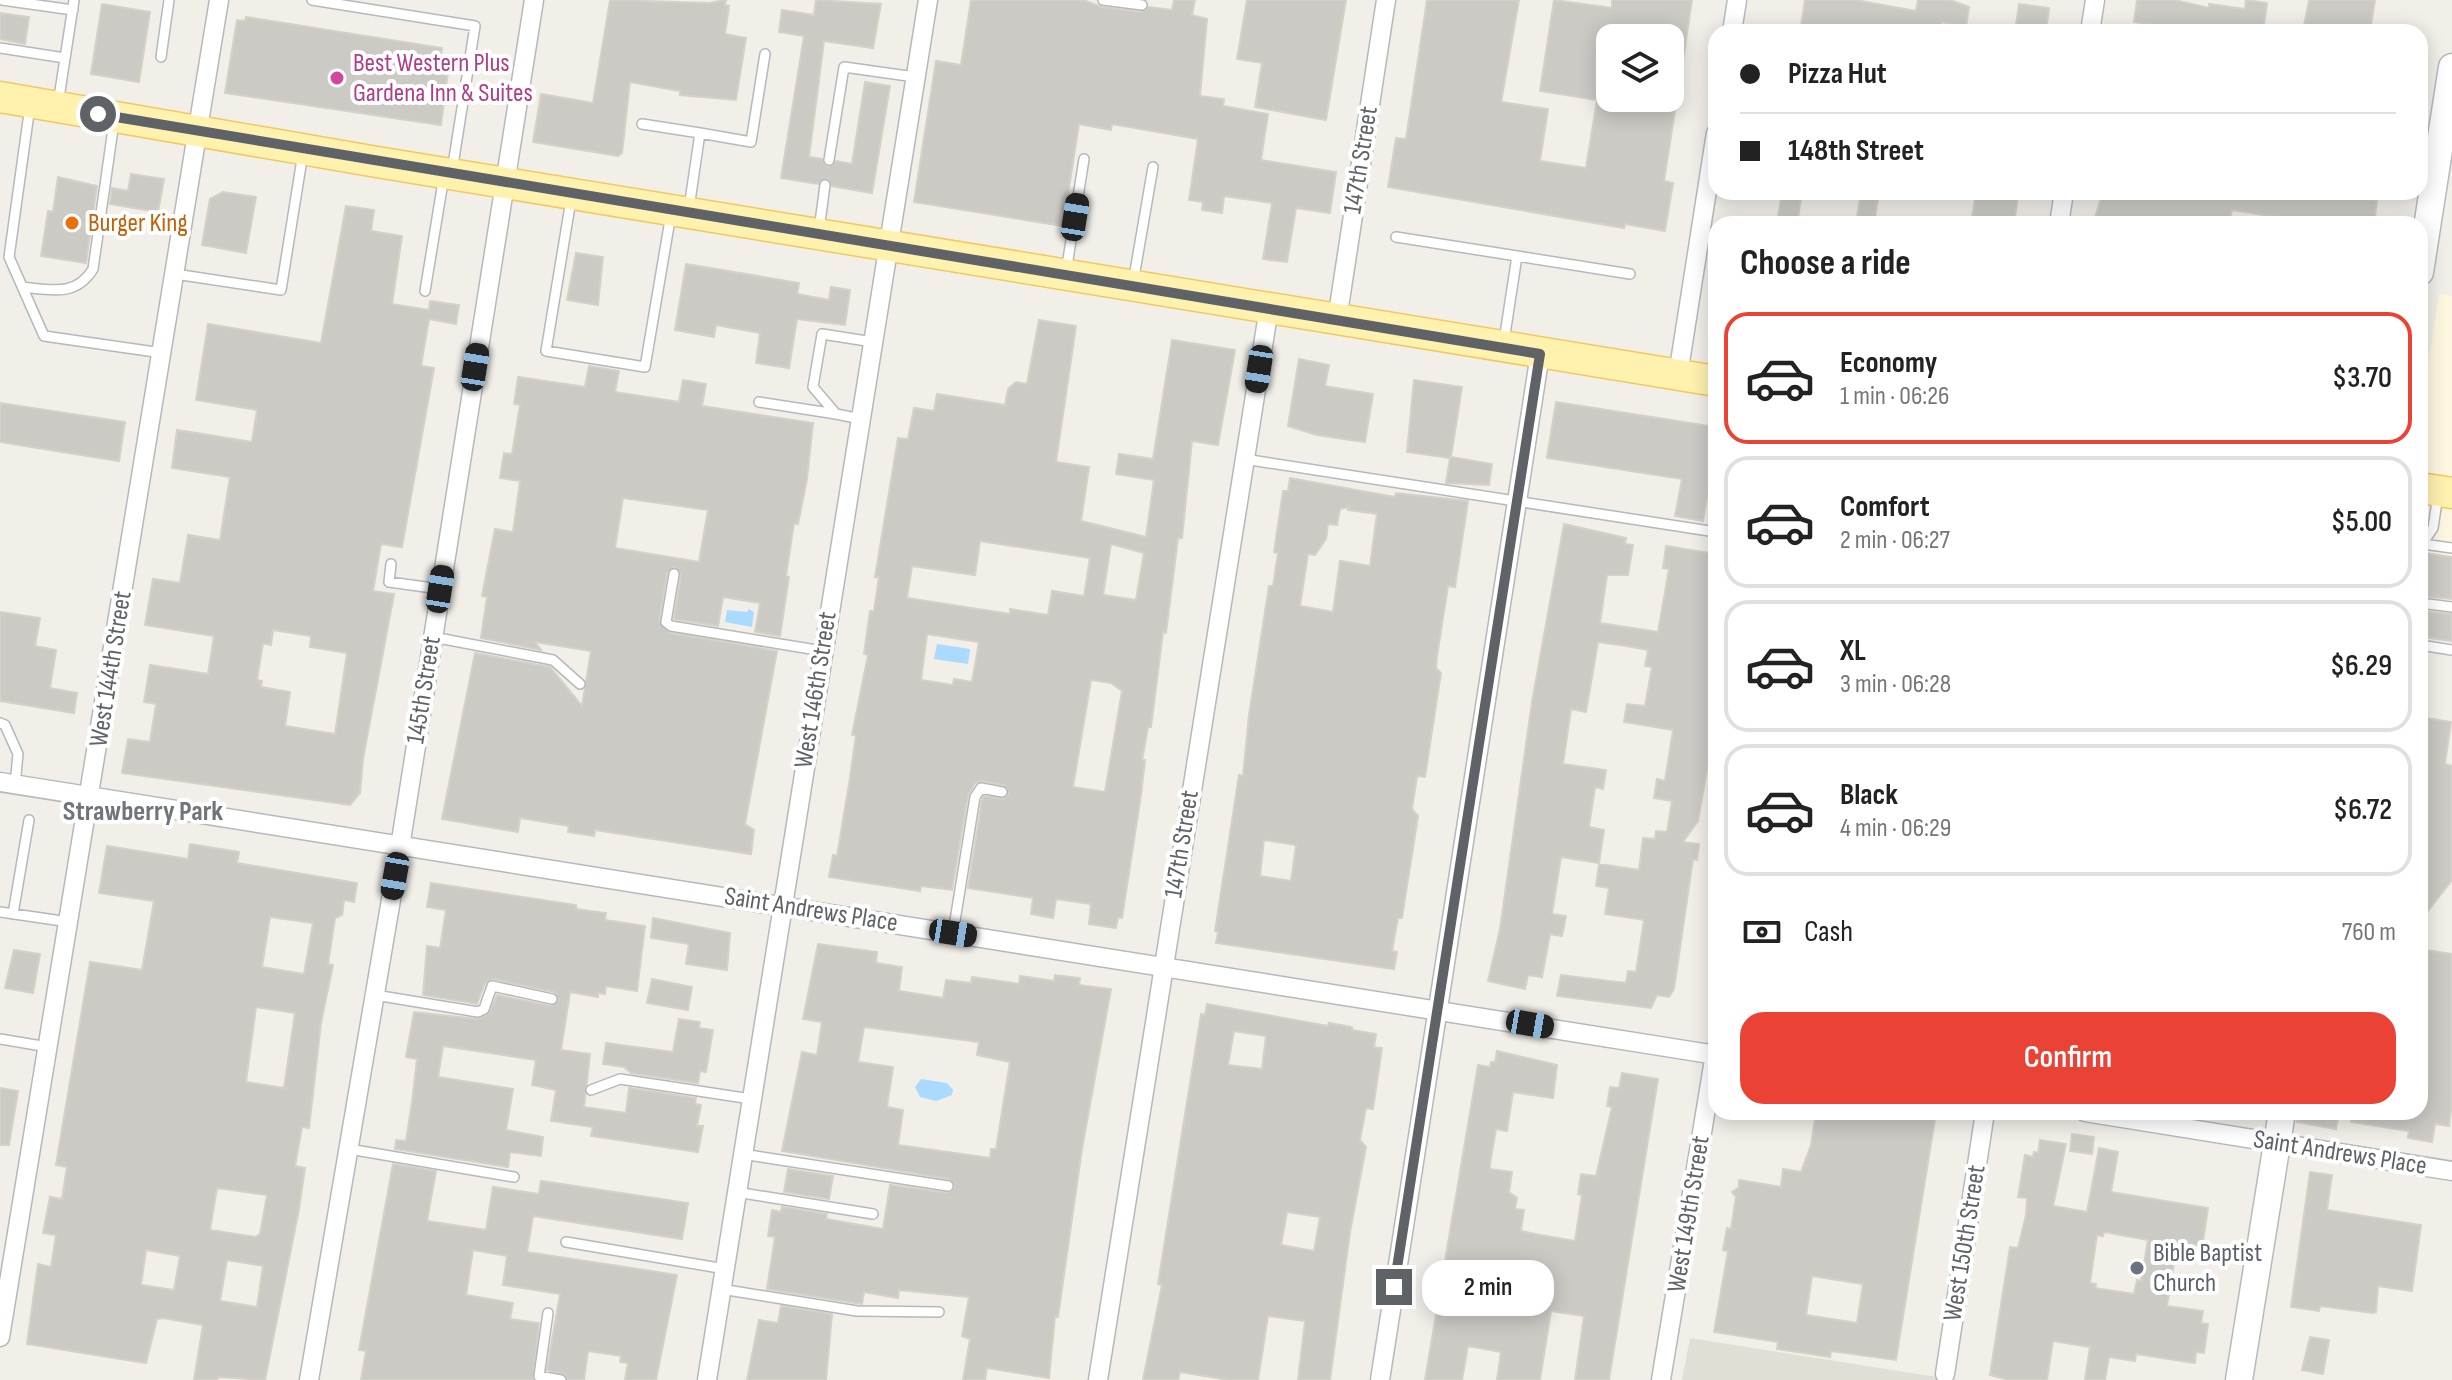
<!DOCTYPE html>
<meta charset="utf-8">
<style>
body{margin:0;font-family:"Sofia Sans Condensed",sans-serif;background:#f6f6f6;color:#222;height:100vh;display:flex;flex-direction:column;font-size:30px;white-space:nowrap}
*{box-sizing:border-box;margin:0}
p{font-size:26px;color:#767676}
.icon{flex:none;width:44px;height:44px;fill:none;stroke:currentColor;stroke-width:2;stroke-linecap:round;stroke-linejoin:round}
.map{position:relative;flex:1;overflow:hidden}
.panel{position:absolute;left:1708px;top:216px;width:720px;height:904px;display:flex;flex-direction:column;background:#fff;border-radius:24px;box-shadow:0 4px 20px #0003}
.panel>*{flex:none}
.top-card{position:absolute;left:1708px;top:24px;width:720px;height:176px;border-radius:24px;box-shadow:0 4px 20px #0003;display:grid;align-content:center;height:176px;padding:0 32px;background:#fff}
.fabs{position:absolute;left:1596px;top:24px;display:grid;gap:16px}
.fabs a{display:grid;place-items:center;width:88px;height:88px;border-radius:16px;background:#fff;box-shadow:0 4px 20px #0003;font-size:40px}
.end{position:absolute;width:36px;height:36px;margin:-18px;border:10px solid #5f6368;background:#fff;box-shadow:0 0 0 4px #fff}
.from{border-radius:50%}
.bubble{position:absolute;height:56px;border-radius:24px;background:#fff;box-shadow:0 4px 20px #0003;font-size:26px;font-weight:600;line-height:56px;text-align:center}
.car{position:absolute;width:24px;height:48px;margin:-24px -12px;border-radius:10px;box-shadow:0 0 6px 2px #0007;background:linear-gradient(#222 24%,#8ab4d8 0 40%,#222 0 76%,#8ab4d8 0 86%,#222 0)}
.top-card b{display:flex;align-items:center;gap:28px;height:76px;font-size:30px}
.top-card b+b{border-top:2px solid #e0e0e0}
.top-card i{width:20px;height:20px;background:#222}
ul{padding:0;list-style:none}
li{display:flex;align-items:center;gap:24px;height:132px;margin:0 16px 12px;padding:0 16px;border:4px solid #e0e0e0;border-radius:24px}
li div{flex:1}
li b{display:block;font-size:30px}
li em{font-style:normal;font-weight:600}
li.active{border-color:#ea4335}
li>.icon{width:72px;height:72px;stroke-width:1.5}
h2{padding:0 32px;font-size:36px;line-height:96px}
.pay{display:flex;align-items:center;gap:20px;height:88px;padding:0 32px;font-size:30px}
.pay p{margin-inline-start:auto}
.cta{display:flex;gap:16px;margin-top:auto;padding:16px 32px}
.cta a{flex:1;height:92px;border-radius:24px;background:#ea4335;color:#fff;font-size:32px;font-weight:600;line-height:92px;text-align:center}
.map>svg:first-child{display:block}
.commercial{fill:#fef7e0}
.education{fill:#e1ded6}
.water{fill:#aadaff}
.building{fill:#cccac5;stroke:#d6d1c6;stroke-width:2;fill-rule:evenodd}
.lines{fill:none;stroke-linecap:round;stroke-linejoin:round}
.service-casing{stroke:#b5b8bc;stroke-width:12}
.minor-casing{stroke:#b5b8bc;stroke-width:21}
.secondary-casing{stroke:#b6babf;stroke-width:29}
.primary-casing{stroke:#f2c960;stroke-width:33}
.service{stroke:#fff;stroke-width:9}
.minor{stroke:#fff;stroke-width:18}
.secondary{stroke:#fff;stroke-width:26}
.primary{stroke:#fff2af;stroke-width:30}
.route{stroke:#5f6368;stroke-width:10}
.hotel-dot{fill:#d1479c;stroke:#fff;stroke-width:3}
.food-dot{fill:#e8710a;stroke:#fff;stroke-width:3}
.worship-dot{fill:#6b7280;stroke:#fff;stroke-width:3}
.labels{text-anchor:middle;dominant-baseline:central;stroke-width:8;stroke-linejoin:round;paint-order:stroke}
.hotel-label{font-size:26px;fill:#b23c85;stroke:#fff;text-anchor:start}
.street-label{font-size:26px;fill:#5f6368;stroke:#fff}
.food-label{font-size:26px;fill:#c56008;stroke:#fff;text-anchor:start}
.worship-label{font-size:26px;fill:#5b616d;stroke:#fff;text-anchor:start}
.neighbourhood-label{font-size:28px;font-weight:bold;fill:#70757a;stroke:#fff}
</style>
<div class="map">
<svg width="2452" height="1380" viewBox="0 0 2452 1380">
<rect width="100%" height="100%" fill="#f1efe8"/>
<path class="commercial" d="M2439,294l13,2v339l-32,-6v-215z"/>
<path class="education" d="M1690,1338l266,42h-274z"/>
<path class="water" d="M749,609l5,3 -2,15 -27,-5 2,-12 20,2z
M937,644l33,5 -2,15 -34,-5z
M921,1079l26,4 6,7 -1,5 -16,6 -16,-4 -5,-10z"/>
<path class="building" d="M610,0l99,3 17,-3 -1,5 4,1 -4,28 21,4 -10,62 -56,-5v-4l-50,-9 -8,71 -4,3 -85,-14 8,-48 52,9z
M816,0l65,4 -8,44 -49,-7 -15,116 13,2 5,8 9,-6 16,3 13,-82 25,4 -18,107 -40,-7 -5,-8 -9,6 -37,-6 23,-142 -25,-4 3,-22 32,5z
M971,0h112l19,7 39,5 8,-5 23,3 2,-10h21l-3,15 15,4 -7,77 24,3 -1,7 45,8 -7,46 75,12 -6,41 -34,-5 -9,54 -24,-3 9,-56 -48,-7 -2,17 -20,-3 1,-8 -14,-2 9,-61 -86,-15 -1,6 -32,-6 -16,102 -149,-24 22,-141 25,4z
M1247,0h99l-20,120 -71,-13 7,-44 -25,-4z
M1427,0h92l-18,102 47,7 -8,52 46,7 11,-68 -57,-9 14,-91 58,8v-8h80l-12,80 -10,-1v-41h-60v60h67l-13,83 9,2 -8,48 -40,-7 -1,4 -236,-41 8,-49 10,1z
M1805,0h50l61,11 2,-11h32l19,7 -3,19 -25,-4 -1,10h-140z
M2137,0h38l34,8v-4l36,5 1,-9 21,3 -4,29h-62l-67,-10z
M2309,0h66l-5,32 -66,-6z
M102,4l48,8 -11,70 -48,-8z
M2019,4l30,4 -3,24h-31z
M0,13l29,4 -4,27 -25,-5z
M246,17l196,31 -2,14 9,2 -8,61 -216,-32 12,-73 8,1z
M131,174l33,5 -6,33 -48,-8 2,-16 16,3z
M58,177l39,9 -11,77 -45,-7 7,-45 5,1z
M223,192l33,5 -10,56 -44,-8 8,-46z
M1782,192h20l-5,32h-20z
M1861,192h18l-5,32h-18z
M1976,192l42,3 -4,29h-43z
M2103,192h215l59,9 -3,23h-51l-91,-14 -3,14h-136z
M346,206l28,4 -3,21 31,5 -10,68 37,6 1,-9 29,4 -3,19 -27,-5 -8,47 13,2 -32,179 -21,-3 -8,47 21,3 -31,165 -3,34 -10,12 -228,-32 6,-34 22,3 6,-38 -12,-2 6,-37 58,9 6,-38 -69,-11 8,-46 27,4 8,-48 32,5 10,-63 -58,-9 5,-38 75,12 5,-32 -61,-10 12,-76 113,19zM273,630l38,6 -1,11 37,6 -12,81 -50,-8 5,-34 -29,-5 1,-6 -5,-1 6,-37 8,2z
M576,253l27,4 -5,48 -31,-5z
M686,264l113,19 -2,11 32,6 2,-13 19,3 -5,35 -48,-6 -8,49 -33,-5 4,-30 -44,-8 -2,12 -39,-7z
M1039,320l37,6 -20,136 33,5 -8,54 65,16 8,-57 -38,-6 3,-20 34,5 19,-119 63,10 -17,95 -26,-4 -10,97h-4l-12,95 -3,-1 -12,95h-3l-6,33h3l-4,35 -19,123 -4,-1 -2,11 -27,-4 2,-20 -35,-5 -3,19 -22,-4 2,-16 -65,-10 14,-88 2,-4 20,3 5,-6 -5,-8 -22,-4 -7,2 -7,12 -16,95 -31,-4 -1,5 -91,-14 4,-22 4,1 13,-78 6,-43h-4l16,-80 -4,-1 6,-43h4l5,-34h-4l23,-139 10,1 6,-31 20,3 3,-17 68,11 3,-16 8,-7 11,2zM980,541l110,17 -6,38 -32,-5 -4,24 -38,-6v5l-103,-16 5,-32 63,9zM1111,544l33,9 -8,47 -33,-5zM927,634l52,8 -7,40 -18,-3 -1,6 -32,-5zM1091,680l20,3 11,8 -17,101 -32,-5z
M1299,359l30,6 -4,21 48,8 -8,48 -48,-7 -29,-9z
M589,366l30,5 -4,21 64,10 4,-22 23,4 -4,22 111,17 -6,56 -9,45 -4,-1 -8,53 3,1 -9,59 -25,-4 5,-29 -37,-6 -5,29 -44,-7 7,-45 -7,-7 -7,6 -8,48 11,12 107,18 -32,173 9,6 -3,24 -156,-24 -1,6 -26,-4 1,-6 -49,-8 -2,14 -76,-13 33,-166 75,14 32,39 9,-55 -56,-9 6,8 -60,-12 6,-41 -5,-1 13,-67 18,3 7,-51 -20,-3 4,-25 8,1 8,-49 -6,-1 4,-27 67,10zM623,498l85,12 -9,52 -84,-14z
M1414,380l48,7 -11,70 41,7 -3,21 -43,-2 4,-25 -43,-6z
M1556,402l160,25v20l-13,74 -28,-5 7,-37 -135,-21z
M0,403l125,19 -6,39 -119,-19z
M1290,478l105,19 1,-4 72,8 -13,86 -7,-1 -11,70 -1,12 5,5 -16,104 -8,-1 -5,33 6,7 -16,102h-4l-6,33 5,1 -3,17 -178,-26 2,-11 -3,-1 24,-156 4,1 6,-61 20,-129h4l5,-33 -4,-1 9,-61h5zM1349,507l-1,3 29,4 -7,52 -30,-5 -7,51 -33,-6 8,-52 7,1 11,-16 2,-15 9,1 3,-16zM1264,840l32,5 -5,36 -31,-5z
M1564,524l62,14 -1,6 8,1 -5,30h-21l-7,48 58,9 11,-63 -6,-1 3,-22 50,8v165l-18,102 -15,21 16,2 -2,16 -4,-1 -19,130 -5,8 -12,-2 -6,13 -94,-12 4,-21 65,8 2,-12 8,1 8,-52 -39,-6 4,-26 -13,-2 3,-22 40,6 4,-32 12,1 1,-8 11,1 5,-31 -18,-3 3,-19 8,2 8,-51 -49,-8 3,-18 18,2 7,-39 -7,-1 3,-16 -21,-4 -29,-4 -12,70 -15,-3 -8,55 43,6 -3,19 -8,-2 -6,40 15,3 -5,33 -38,-6 -9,57 14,2 -4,20 -12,-2 -8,43 -14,-2 -3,14 -37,-8 12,-52 32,-227z
M2425,553l27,4v42l-32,-3z
M2420,611l32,3v27l-28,-4z
M0,612l40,6 -5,28 21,4 -6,38 27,5 -3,20 -74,-12z
M2420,717l31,5 -6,42 7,2v114l-32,41v-48l4,-26h-4z
M190,844l49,8 -2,11 120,20 -3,19 -10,-2 -2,15 -7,3 -7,46 5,1 -12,58 -12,105 -7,-1 -7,39 10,2 -6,41 -34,171 -47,-3 -1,3h-23l9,-55 -40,-7 -6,1 -11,44 -119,-19 11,-80 13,3 5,-32 -13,-2 7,-36 12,2 5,-32 -11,-2 34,-203 52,8 12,-69 -55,-8 8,-47 81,13zM270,917l43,6 -9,51 -42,-7zM256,1007l39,6 -11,75 -38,-6zM217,1188l50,7 -7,39 -4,3 -46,-7zM146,1250l34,6 -6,34 -33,-5zM227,1260l36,6 -6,41 -37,-6z
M431,883l145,22v4l30,4 -1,7 40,6 -8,65 -31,-5 -1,8 -7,-1v4l-28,-5 -9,58 29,4 -6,53 42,6 3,-25 67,10 -1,6 6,1 -4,21h6l-5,26 -107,-16 2,-9 -42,-6 5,-31 -24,-5 4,-25 -93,-14 -5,31 75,12 -7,41 37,7 -2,19 -31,-4 -2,15 -113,-18 1,-9 10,1 6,-39 5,-43 -11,-2 8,-45 64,7 12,-7 7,-17 54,11 8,-6 -5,-8 -61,-13 -8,4 -8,21 -54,-9 4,-49 13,2 6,-38 -19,-3z
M653,918l77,15 -3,37 -41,-6 3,-20 -38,-6z
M818,944l59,8 -1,11 26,4 -3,24 44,7 3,-18 25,3 1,-6 47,7 1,-8 34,5 1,-6 25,3 -1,7 32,4 -29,160 -24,168 -3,-1 -6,62 -62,-10 -2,12h-22l7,-41 -8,-3 7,-39 -70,-7 -1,8 -34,-6 -2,12 -95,-15 8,-52 -7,-1 4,-26 9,2 1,-5 45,7 -1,5 57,10 7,-44 57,8 8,-5 -6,-9 -167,-28 20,-99 15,3 5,-33 -19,-3zM864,1027l115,15 -2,13 33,7 -14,87h-5l-1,9 -92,-13 5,-35 -16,-3 6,-40 -35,-5z
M2420,949l32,5v149l-3,23 -14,-2 -3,18 -24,-4 1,-7 -58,-9 1,-10h68z
M14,950l26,4 -7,39 -28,-5z
M652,979l40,8 -4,23 -41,-7z
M1207,1004l121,22 1,-3 23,4v3l24,4 -2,13 8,1 -9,61 -7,-1 -6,32 6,7 -16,85 -20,148h-32l7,-59 -37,-5 -10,64h-29l-49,-8 -2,8h-35l19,-95 -4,-1 43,-270 4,1zM1234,1031l32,5 -4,33 -34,-4zM1287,1212l33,5 -6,34 -33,-6z
M679,1019l21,3 -1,6 14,2 -7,42 -6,-1 -2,12 -67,-10 -7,-6 -21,-3 3,-21 67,9z
M1497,1051l60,14 -4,33 -40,-6 -6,39 -11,-2 -6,35v5l22,3 -3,20 8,6 -2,11 9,1 -3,21 19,4 35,6 7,-46 -4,-1 3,-20 15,2 16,-69 -5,-1 3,-19 9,1 3,-15 36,6 -49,301h-34l9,-64 -33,-5 -11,69h-43l4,-28 -33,-6 -6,34h-37l53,-315 12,2 1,-5h4z
M0,1088l18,3 -9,54h-9z
M1816,1112h73l46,7 -39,241 -65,-9 -1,6 -32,-5 -21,-3 1,-7 -64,-10 14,-81 -5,-1 4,-22 4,1 5,-32 -4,-5 7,-5v-7l42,7 2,-18 18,3 10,-27zM1812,1276l51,8 -6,39 -51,-8z
M2298,1112h41l-3,17 -39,-7z
M2072,1134l22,3 -2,17 -22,-3z
M2040,1140l26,4 -13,62 34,6 12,-64 19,4 -7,40 97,16 -6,40 -25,-4 -10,62 36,5 -2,12 7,1 -4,29 -8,-1 -1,11 -59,-9 -1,7 -26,-4 -4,23h-20l5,-33 -37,-6 -6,39h-38l-19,-5 20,-128 8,1 8,-33 1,-17 -9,-1 7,-42 8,2 1,-5 4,1zM2104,1232l44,8 -7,41 -4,-1 -3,14 -39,-6 1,-4 -6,-1 7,-48 6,1z
M393,1164l43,7 -9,50 59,9 7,-43 46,7 2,-13 147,22 -6,36 -149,-23 -6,36 150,23 -21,105h-31l3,-17 -8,-1 1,-6 -33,-5 -4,29h-16l-3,-6 -18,-4 13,-76 -57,-9 4,-29 -34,-6 -7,45 47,8 -3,16 29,4 -6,57h-172l5,-29 -7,-1z
M788,1169l45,7 -4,23 -45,-7z
M2310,1172l22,3 -5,35 94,15 -9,66 -34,-5 -2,26 -3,1 -53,-7 -1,5 -28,-4z
M781,1306l51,8 -6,66h-79l12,-60 19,3z
M2310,1337l19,3 -6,34 -21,-4z"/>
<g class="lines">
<g class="service-casing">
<path id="service" d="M2,0l71,10
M312,0l163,26 -23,145
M1103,0l39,5
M0,48l65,10
M161,57l8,-57
M58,104l16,-104
M30,106l-21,151 35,79 118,17
M642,124l58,9
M829,160l15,-93 71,10
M571,200l-25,151 99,16 26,-153
M689,208l11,-75 51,9 14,-88
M819,230l6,-45
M1396,237l121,19
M1066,272l18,-113
M175,274l106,16 22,-137
M1133,283l20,-116
M22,287c29,3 54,10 71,-18l21,-147
M425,291l19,-115
M1504,341l13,-85 113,18
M759,402l77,12
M861,419l-25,-5 -23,-27 9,-53 51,8
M1244,459l472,73
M2423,544l29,4
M2420,547l13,-19 5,-33
M391,564l-2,18 51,7
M674,574l-8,48 5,4 152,25
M2420,603l32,4
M433,637l120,23 27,24
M2420,645l32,5
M0,723l5,2 13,29 -3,31
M0,912l69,10
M13,914l16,-94
M953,933l22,-136 6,-9 21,4
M375,995l103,17 6,-3 8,-23 60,13
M0,1039l48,8
M591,1090l29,-11 131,20
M349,1149l165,28
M742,1154l206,32
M736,1192l137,22
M566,1242l159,27
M721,1289l136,22 82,1
M548,1313l-9,63 22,4"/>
</g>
<g class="minor-casing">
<path id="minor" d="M1732,32l5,-32
M2090,32l5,-32
M2059,224l5,-32
M1337,320l49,-320
M1678,375l38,-242
M0,782l1716,273
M2085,1112l367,59
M0,1337l219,-1337
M1945,1374l40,-262
M309,1380l91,-533 134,-847
M707,1380l221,-1380
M1098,1380l171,-1072
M1380,1380l160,-1026
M1661,1380l55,-332"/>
</g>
<g class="secondary-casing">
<path id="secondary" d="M2420,272l32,-205
M2239,1380l43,-268"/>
</g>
<g class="primary-casing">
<path id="primary" d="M0,97l377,65 1339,219
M2420,488l32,5"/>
</g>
<use href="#service" class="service"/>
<use href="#minor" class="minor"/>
<use href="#secondary" class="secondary"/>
<use href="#primary" class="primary"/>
</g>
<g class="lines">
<path class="route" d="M98,114l1442,240 -146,933"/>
</g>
<circle class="hotel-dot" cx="337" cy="78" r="8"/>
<circle class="food-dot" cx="72" cy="223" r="8"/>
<circle class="worship-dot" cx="2137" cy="1268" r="8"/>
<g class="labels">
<g class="hotel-label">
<text x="353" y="63">Best Western Plus<tspan x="353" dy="30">Gardena Inn &amp; Suites</tspan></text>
</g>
<g class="street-label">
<text transform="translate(1361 160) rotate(-81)">147th Street</text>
<text transform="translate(111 669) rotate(-81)">West 144th Street</text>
<text transform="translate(424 690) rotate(-81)">145th Street</text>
<text transform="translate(816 690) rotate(-81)">West 146th Street</text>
<text transform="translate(1182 844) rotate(-81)">147th Street</text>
<text transform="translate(811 910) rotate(9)">Saint Andrews Place</text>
<text transform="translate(2340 1153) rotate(9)">Saint Andrews Place</text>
<text transform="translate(1689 1214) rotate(-81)">West 149th Street</text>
<text transform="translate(1965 1243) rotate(-81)">West 150th Street</text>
</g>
<g class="food-label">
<text x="88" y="223">Burger King</text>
</g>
<g class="worship-label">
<text x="2153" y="1253">Bible Baptist<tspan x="2153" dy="30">Church</tspan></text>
</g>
<g class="neighbourhood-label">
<text x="143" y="811">Strawberry Park</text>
</g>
</g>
</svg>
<div class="fabs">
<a><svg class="icon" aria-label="layers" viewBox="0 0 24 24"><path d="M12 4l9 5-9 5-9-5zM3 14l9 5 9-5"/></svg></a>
</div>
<i class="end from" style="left:98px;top:114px"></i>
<i class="end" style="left:1394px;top:1287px"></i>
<div class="bubble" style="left:1422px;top:1260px;width:132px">2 min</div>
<i class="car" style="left:1075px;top:217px;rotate:9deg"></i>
<i class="car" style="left:475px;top:367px;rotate:9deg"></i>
<i class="car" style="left:1259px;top:369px;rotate:189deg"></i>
<i class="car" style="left:440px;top:589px;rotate:9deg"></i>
<i class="car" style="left:395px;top:876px;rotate:190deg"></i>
<i class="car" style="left:953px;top:933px;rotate:99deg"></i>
<i class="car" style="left:1530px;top:1024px;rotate:100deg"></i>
<div class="top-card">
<b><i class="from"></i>Pizza Hut</b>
<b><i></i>148th Street</b>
</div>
<section class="panel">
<h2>Choose a ride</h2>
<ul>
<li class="active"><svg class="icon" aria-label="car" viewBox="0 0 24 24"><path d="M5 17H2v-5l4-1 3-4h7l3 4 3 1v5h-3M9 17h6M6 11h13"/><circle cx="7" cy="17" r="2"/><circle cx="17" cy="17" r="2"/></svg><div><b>Economy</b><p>1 min · 06:26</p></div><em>$3.70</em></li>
<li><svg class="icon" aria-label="car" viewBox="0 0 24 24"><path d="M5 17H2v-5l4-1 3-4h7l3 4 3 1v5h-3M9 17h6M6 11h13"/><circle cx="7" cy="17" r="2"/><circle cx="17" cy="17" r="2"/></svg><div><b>Comfort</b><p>2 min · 06:27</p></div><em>$5.00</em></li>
<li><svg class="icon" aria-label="car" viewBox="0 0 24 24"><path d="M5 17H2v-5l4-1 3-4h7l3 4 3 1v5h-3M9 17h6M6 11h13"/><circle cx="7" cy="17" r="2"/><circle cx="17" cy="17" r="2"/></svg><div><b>XL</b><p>3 min · 06:28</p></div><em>$6.29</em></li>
<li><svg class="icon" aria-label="car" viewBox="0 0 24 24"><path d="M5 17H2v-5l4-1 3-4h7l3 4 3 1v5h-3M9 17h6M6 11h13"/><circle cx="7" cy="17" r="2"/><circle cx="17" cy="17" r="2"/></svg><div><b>Black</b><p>4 min · 06:29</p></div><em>$6.72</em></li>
</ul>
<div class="pay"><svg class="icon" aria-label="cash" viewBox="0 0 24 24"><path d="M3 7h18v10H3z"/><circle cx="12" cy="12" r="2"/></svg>Cash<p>760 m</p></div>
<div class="cta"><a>Confirm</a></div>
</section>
</div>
